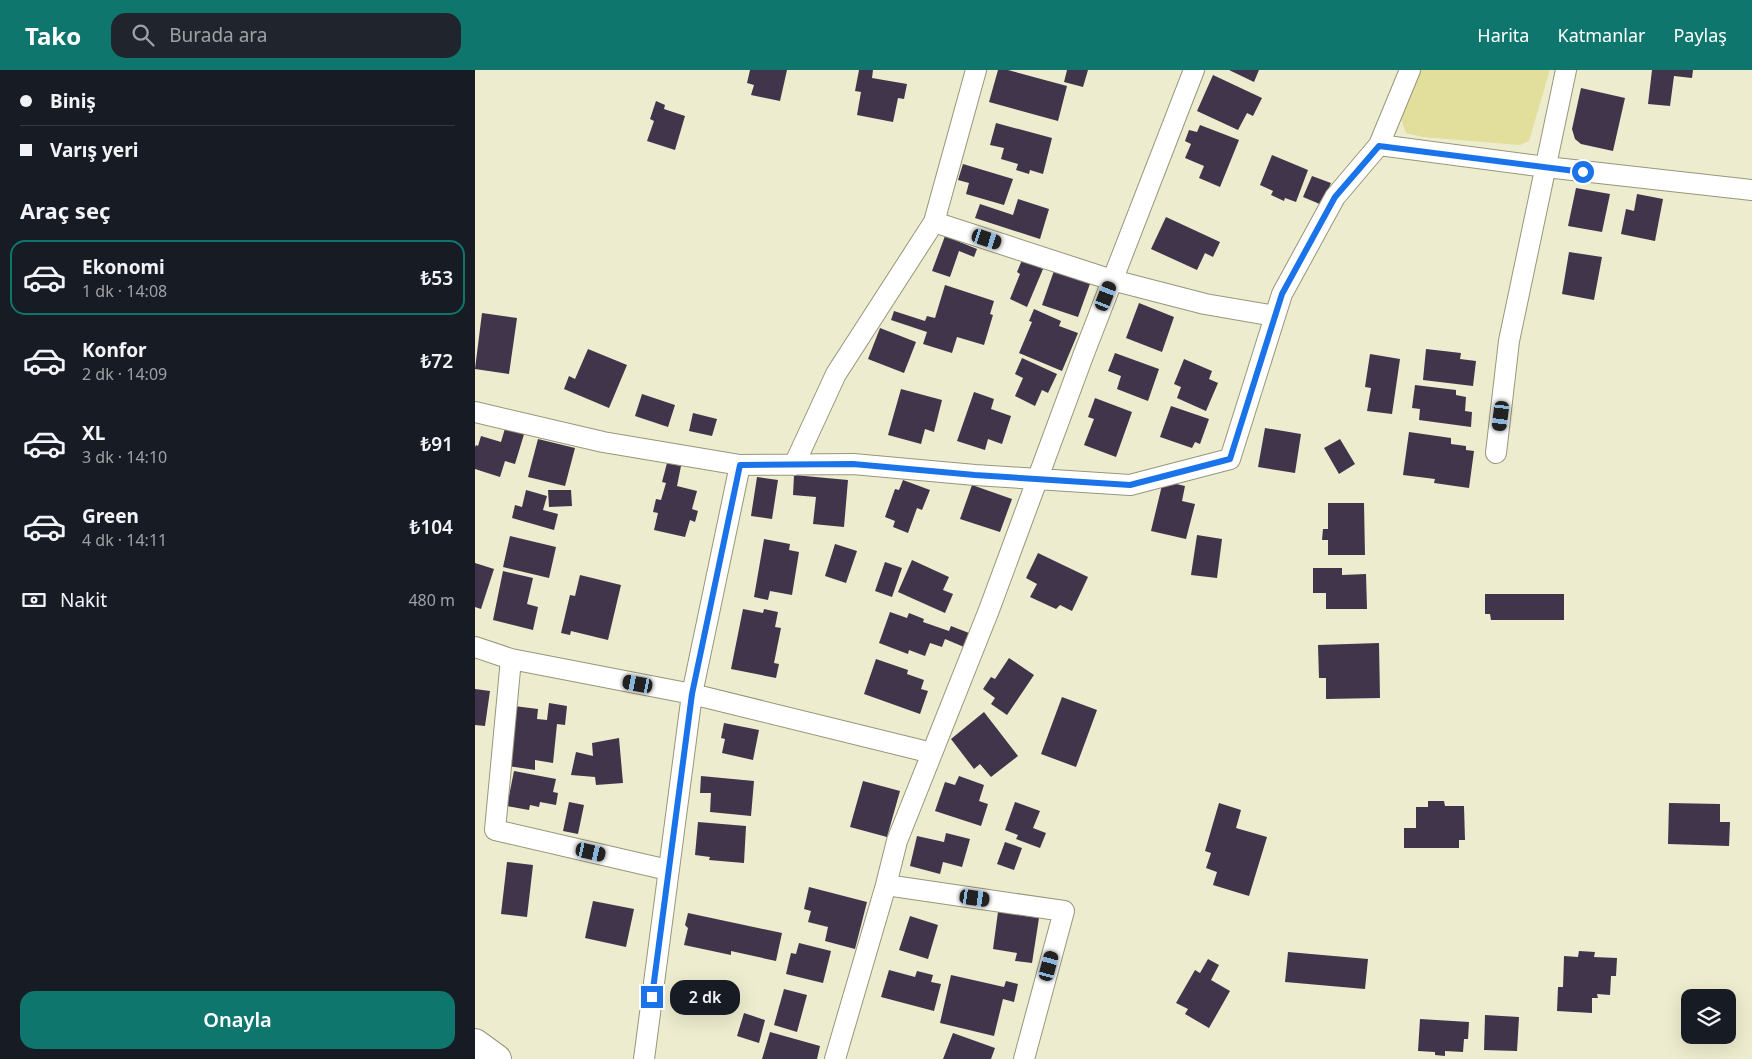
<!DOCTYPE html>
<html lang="tr">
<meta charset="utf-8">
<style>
body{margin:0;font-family:"Noto Sans",sans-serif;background:#20242c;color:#f1f3f6;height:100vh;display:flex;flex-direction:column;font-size:19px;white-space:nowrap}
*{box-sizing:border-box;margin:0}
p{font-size:16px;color:#9ea1a6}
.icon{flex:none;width:28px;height:28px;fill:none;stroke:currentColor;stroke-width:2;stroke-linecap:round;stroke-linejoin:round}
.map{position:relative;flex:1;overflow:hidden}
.side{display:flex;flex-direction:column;background:#171b24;width:475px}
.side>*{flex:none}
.banner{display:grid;align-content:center;height:110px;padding:0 20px;background:#171b24}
.buttons{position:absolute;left:1206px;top:919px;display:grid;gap:10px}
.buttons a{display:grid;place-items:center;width:55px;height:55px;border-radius:10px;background:#171b24;box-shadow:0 5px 20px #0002;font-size:25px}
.end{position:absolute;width:22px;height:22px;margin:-11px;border:6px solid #1a73e8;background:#fff;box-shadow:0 0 0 2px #fff}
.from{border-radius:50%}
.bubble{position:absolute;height:35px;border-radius:15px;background:#171b24;box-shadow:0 5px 20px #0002;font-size:16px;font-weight:600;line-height:35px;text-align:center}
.car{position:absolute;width:15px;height:30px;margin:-15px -8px;border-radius:6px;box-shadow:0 0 4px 1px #0007;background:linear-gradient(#222 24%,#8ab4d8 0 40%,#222 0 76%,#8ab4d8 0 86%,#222 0)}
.banner b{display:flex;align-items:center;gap:18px;height:48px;font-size:19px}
.banner b+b{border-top:1px solid #363941}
.banner i{width:12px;height:12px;background:#f1f3f6}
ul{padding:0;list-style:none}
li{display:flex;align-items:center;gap:15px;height:75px;margin:0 10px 8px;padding:0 10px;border:2px solid transparent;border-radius:15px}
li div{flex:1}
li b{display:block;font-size:19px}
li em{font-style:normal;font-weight:600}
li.current{border-color:#0f766e}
li>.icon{width:45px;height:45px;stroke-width:1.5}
h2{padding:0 20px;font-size:22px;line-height:60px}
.pay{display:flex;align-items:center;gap:12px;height:55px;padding:0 20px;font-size:19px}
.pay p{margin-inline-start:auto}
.cta{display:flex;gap:10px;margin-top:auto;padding:10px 20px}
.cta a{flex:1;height:58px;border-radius:15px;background:#0f766e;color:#fff;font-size:20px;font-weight:600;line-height:58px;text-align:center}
header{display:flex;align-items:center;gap:30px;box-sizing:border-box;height:70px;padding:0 25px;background:#0f766e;color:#fff}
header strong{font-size:24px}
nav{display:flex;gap:28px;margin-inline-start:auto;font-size:18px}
.search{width:350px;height:45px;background:#20242c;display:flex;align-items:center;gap:12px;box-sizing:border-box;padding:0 18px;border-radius:15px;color:#9ea1a6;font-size:19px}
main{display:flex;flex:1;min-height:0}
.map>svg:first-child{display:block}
.green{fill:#e1df9b}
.building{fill:#40354b}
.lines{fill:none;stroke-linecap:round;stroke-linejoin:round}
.street-casing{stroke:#97967a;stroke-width:22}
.secondary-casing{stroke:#97967a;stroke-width:30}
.street{stroke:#fff;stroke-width:20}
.secondary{stroke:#fff;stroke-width:28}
.route{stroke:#1a73e8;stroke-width:6}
</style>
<header>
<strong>Tako</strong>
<div class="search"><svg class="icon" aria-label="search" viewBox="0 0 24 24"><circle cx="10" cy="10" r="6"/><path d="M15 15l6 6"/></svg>Burada ara</div>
<nav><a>Harita</a><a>Katmanlar</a><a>Paylaş</a></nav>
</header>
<main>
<section class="side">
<div class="banner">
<b><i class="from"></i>Biniş</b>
<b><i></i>Varış yeri</b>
</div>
<h2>Araç seç</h2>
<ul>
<li class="current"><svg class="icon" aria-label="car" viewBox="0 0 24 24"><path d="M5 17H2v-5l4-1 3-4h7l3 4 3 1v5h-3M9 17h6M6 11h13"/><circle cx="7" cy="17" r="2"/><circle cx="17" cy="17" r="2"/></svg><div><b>Ekonomi</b><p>1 dk · 14:08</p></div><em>₺53</em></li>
<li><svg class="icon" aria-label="car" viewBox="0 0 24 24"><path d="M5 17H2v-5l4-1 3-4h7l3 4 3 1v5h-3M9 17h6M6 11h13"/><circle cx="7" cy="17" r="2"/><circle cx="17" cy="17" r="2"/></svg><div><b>Konfor</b><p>2 dk · 14:09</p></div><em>₺72</em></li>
<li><svg class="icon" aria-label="car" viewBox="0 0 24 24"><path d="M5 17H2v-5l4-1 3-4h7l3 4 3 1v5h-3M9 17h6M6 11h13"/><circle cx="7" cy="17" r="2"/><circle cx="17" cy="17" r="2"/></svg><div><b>XL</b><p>3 dk · 14:10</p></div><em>₺91</em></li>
<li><svg class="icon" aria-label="car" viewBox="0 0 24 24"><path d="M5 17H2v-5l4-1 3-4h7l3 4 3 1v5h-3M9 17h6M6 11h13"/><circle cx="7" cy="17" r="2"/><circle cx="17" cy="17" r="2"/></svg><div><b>Green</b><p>4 dk · 14:11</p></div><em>₺104</em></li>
</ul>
<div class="pay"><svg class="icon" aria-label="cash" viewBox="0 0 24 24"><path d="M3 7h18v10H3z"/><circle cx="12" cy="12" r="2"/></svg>Nakit<p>480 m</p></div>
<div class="cta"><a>Onayla</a></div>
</section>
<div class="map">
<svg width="1277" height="989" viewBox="0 0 1277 989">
<rect width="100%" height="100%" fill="#edecce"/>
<path class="green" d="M945,0h130l-21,71 -9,4 -97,-8 -17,-4 -5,-14z"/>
<path class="building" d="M275,0h37l-7,31 -29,-6 3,-10 -7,-2z
M384,0h14l-1,8 35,6 -3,15 -6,-1 -5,24 -36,-7 4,-23 -6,-1z
M523,0h10l59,16 -9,35 -69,-19z
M592,0h21l-5,17 -19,-5z
M754,0h30l-5,12z
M1177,0h41l-1,8 -18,-2 -4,30 -22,-2z
M738,5l49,23 -9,18 -6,-3 -9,17 -41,-19z
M1106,18l44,10 -12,53 -32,-7 -6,-5 -3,-10z
M181,31l9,4 -1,4 21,7 -10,34 -28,-9 7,-20 -4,-2z
M521,53l56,15 -9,36 -13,-4 -1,4 -13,-4 2,-6 -17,-5 3,-11 -14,-3z
M725,55l39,15 -19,47 -21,-9 5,-12 -19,-8 6,-14 -6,-3 4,-11 8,2z
M797,85l36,15 -12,32 -11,-4 -1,3 -13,-6 2,-4 -13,-6z
M488,94l50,15 -9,26 -38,-11 3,-11 -11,-3z
M837,106l19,7 -9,22 -19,-8z
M1101,118l34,6 -8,38 -34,-6z
M1162,124l26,5 -8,42 -34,-7 5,-25 8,2z
M543,129l31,10 -9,30 -65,-21 5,-14 33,11z
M691,147l54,25 -7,15 -8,-4 -8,17 -46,-21z
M470,166l32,13 -3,8 -15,-6 -9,26 -18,-6z
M1094,182l33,5 -8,43 -32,-6z
M547,190l21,9 -16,38 -17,-8 10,-25 -3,-2z
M580,198l36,13 -13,36 -36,-12z
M470,215l49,16 -4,13 3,1 -9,30 -27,-8 -5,16 -29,-9 4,-12 -36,-12 3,-9 31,10 2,-5 8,2z
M664,233l35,14 -12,35 -36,-14z
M559,239l27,12 -2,5 19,7 -16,38 -43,-18 13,-31 -3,-1z
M7,243l35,5 -8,56 -34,-5z
M405,258l36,14 -12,31 -36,-14z
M113,279l39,16 -18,43 -45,-19 5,-13 6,3z
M951,279l35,4 -1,6 16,2 -3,25 -50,-6z
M640,283l44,16 -11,32 -31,-12 4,-13 -13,-5z
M895,284l30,5 -8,55 -25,-3 4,-23 -6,-1z
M547,288l35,16 -9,19 -6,-3 -7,16 -20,-10 8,-18 -8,-4z
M709,289l28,12 -3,8 9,4 -12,28 -29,-13 4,-11 -7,-3z
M940,315l41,5v5l10,2 -1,14 7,1 -1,15 -52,-7 1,-11 -8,-1z
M426,319l41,11 -8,32 -9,-3 -4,15 -33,-9z
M499,322l20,7 -3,10 20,7 -9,28 -14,-5 -3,11 -28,-9z
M167,324l33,11 -7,22 -33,-11z
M620,328l37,14 -16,45 -32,-12 10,-26 -6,-2z
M696,336l38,13 -9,25 -5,-2 -3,6 -32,-11z
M218,343l24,6 -5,17 -23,-5z
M31,355l19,6 -10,33 -10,-3 -5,16 -25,-8v-22l1,-2 2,1 3,-10 20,6z
M790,358l36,6 -6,39 -37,-6z
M934,362l42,6v6l15,2v4l8,1 -5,37 -35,-5 1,-4 -32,-4z
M63,369l37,9 -10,38 -37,-9z
M865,369l15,25 -16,10 -15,-26z
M192,393l14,3 -4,20 20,5 -5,18 6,2 -3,11 -5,-2 -5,17 -31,-7 4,-17 -5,-1 3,-13 5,1 5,-17 -4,-1z
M319,405l54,5 -4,47 -31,-3 3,-27 -23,-2z
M282,407l21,3 -6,39 -21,-3z
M428,410l27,10 -8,20 -5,-2 -9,25 -15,-6 2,-6 -10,-4 10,-28 4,1z
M688,411l22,5 -3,15 13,3 -9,35 -35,-8z
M497,415l40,14 -12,33 -40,-13z
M51,420l21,6 -4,14 15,4 -4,16 -42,-12 3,-13 7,2z
M73,420h23l1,16 -23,1z
M853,433h36l1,52h-37v-15h-6l1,-11h5z
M722,465l25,4 -5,39 -26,-3z
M35,466l46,11 -7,31 -46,-11z
M289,469l26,5 -1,6 10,2 -7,43 -22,-4 -2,9 -14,-3z
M360,474l22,7 -11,32 -21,-7z
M563,483l50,24 -16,34 -12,-6 -4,4 -26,-12 7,-13 -11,-6z
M437,490l37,17 -6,13 10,4 -8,19 -47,-21z
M410,492l17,6 -10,29 -17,-6z
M0,493l19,6 -13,40 -6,-2z
M838,498h29v7l24,-1 1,35h-41v-16h-13z
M28,501l30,7 -6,26 11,3 -5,23 -40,-10z
M105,505l41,10 -13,55 -37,-9 -1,4 -9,-2 9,-38 5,1z
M1010,524h79v26h-73l-1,-6h-5z
M268,539l20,4 1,-4 14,3 -3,15 6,1 -7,35 5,1 -3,14 -45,-9z
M415,542l17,6 2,-5 15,6 -1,3 26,9 2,-5 18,7 -5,14 -19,-8 -3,8 -12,-4 -5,13 -16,-6 -1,4 -29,-11z
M904,573l1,55 -54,1v-21h-7l-1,-33z
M534,588l25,17 -27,40 -16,-11 4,-6 -12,-9 8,-12 4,2z
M401,589l32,11 -1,4 17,6 -3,9 7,2 -8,23 -56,-20z
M0,619l15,2 -5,35 -10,-1z
M587,627l35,13 -21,57 -35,-13z
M74,633l18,3 -2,19 -8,-1 -4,39 -18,-3v10l-27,-4 6,-60 24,3 -1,10 10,1z
M509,642l34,44 -27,21 -11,-13 -6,5 -23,-30z
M249,653l35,7 -6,30 -31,-7 3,-14 -4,-1z
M144,668l4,45 -27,2 -1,-8 -24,-2 5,-23 17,4 -1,-13z
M39,701l42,8 -3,13 5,1 -2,12 -16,-3 -1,5 -9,-2 -1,5 -22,-4z
M226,706l53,5 -3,35 -41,-4 1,-19h-11z
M484,706l25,9 -5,16 9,3 -7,22 -46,-15 10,-29 10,3z
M388,711l37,10 -13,46 -37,-10z
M953,731h16l1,5h19l1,34h-6v8h-55v-20h12v-21h12z
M94,732l15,3 -6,29 -15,-3z
M540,732l25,9 -7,17 13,5 -6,15 -24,-9 2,-4 -13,-5z
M744,733l22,7 -5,18 31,9 -18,59 -36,-11 4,-13 -11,-4 5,-15 -6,-2z
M1194,733l51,1v18h10l-1,24 -61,-2z
M223,752l48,4 -2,37 -35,-3 1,-3 -15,-2z
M471,763l24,6 -8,28 -19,-5 -3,12 -30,-8 7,-30 27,6z
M530,772l17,6 -8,22 -17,-6z
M32,792l26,3 -6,52 -26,-3z
M334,817l58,15 -12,47 -30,-8 3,-14 -20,-5 3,-11 -7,-2z
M118,831l41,8 -8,38 -41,-9z
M523,842l41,6 -7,45 -17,-2 2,-8 -24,-4z
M213,843l94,20 -6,28 -45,-10v4l-47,-10 4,-17 -3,-3z
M435,846l28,9 -10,34 -29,-9z
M324,873l32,8 -8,32 -37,-9 5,-21 5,1z
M1104,881l16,1 -1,5 23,1 -1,18h-5l-1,19 -13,-1 1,4h-6v15l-35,-2 1,-24h5l1,-31 14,1z
M813,882l80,7 -3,30 -80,-7z
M733,889l11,6 -8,15 19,11 -21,37 -24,-14 3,-5 -12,-6 19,-33 5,3z
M414,900l26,7 2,-6 16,4 -2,7 10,2 -7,27 -53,-14z
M476,905l53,12 2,-6 12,3 -4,18 -11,-3 -9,37 -54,-13z
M309,919l23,6 -10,37 -23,-7z
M269,943l21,7 -6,23 -22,-7z
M1010,945l34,2 -2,34 -33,-1z
M945,949l49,3 -1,17h-4l-1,13 -18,-1v5l-10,-1v-3l-17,-1z
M295,962l50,14 -3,13h-55z
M478,963l42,15 -4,11h-48z"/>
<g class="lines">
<g class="street-casing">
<path id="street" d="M904,75l167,22 206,23
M459,152l178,58 93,24 70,12
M0,342l128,30 137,23 113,-1 122,11 155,10 100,-26 52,-165 53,-97 44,-52 31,-75
M1021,383l13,-112 57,-271
M319,395l42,-91 98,-152 42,-152
M0,577l36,12 181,35 240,59
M36,589l-16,171 173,40
M411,815l178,26 -40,148
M169,989l48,-365 48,-229
M360,989l51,-174 11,-44 92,-231 94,-254 111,-286"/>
</g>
<g class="secondary-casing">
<path id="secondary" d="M0,973l22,16"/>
</g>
<use href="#street" class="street"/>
<use href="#secondary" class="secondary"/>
</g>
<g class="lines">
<path class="route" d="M177,927l40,-303 48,-229 113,-1 122,11 155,10 100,-26 52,-165 53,-97 44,-51 204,26"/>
</g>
</svg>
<div class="buttons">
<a><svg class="icon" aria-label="layers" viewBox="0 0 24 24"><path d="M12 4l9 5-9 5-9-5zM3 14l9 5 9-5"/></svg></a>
</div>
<i class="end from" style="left:1108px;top:102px"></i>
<i class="end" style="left:177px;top:927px"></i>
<div class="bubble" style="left:195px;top:910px;width:70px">2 dk</div>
<i class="car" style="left:512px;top:169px;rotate:108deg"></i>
<i class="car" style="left:631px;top:226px;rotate:21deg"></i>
<i class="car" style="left:1026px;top:346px;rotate:187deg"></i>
<i class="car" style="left:163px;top:614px;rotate:281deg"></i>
<i class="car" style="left:116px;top:782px;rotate:103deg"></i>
<i class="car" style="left:500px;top:828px;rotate:98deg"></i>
<i class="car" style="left:574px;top:896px;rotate:15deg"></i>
</div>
</main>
